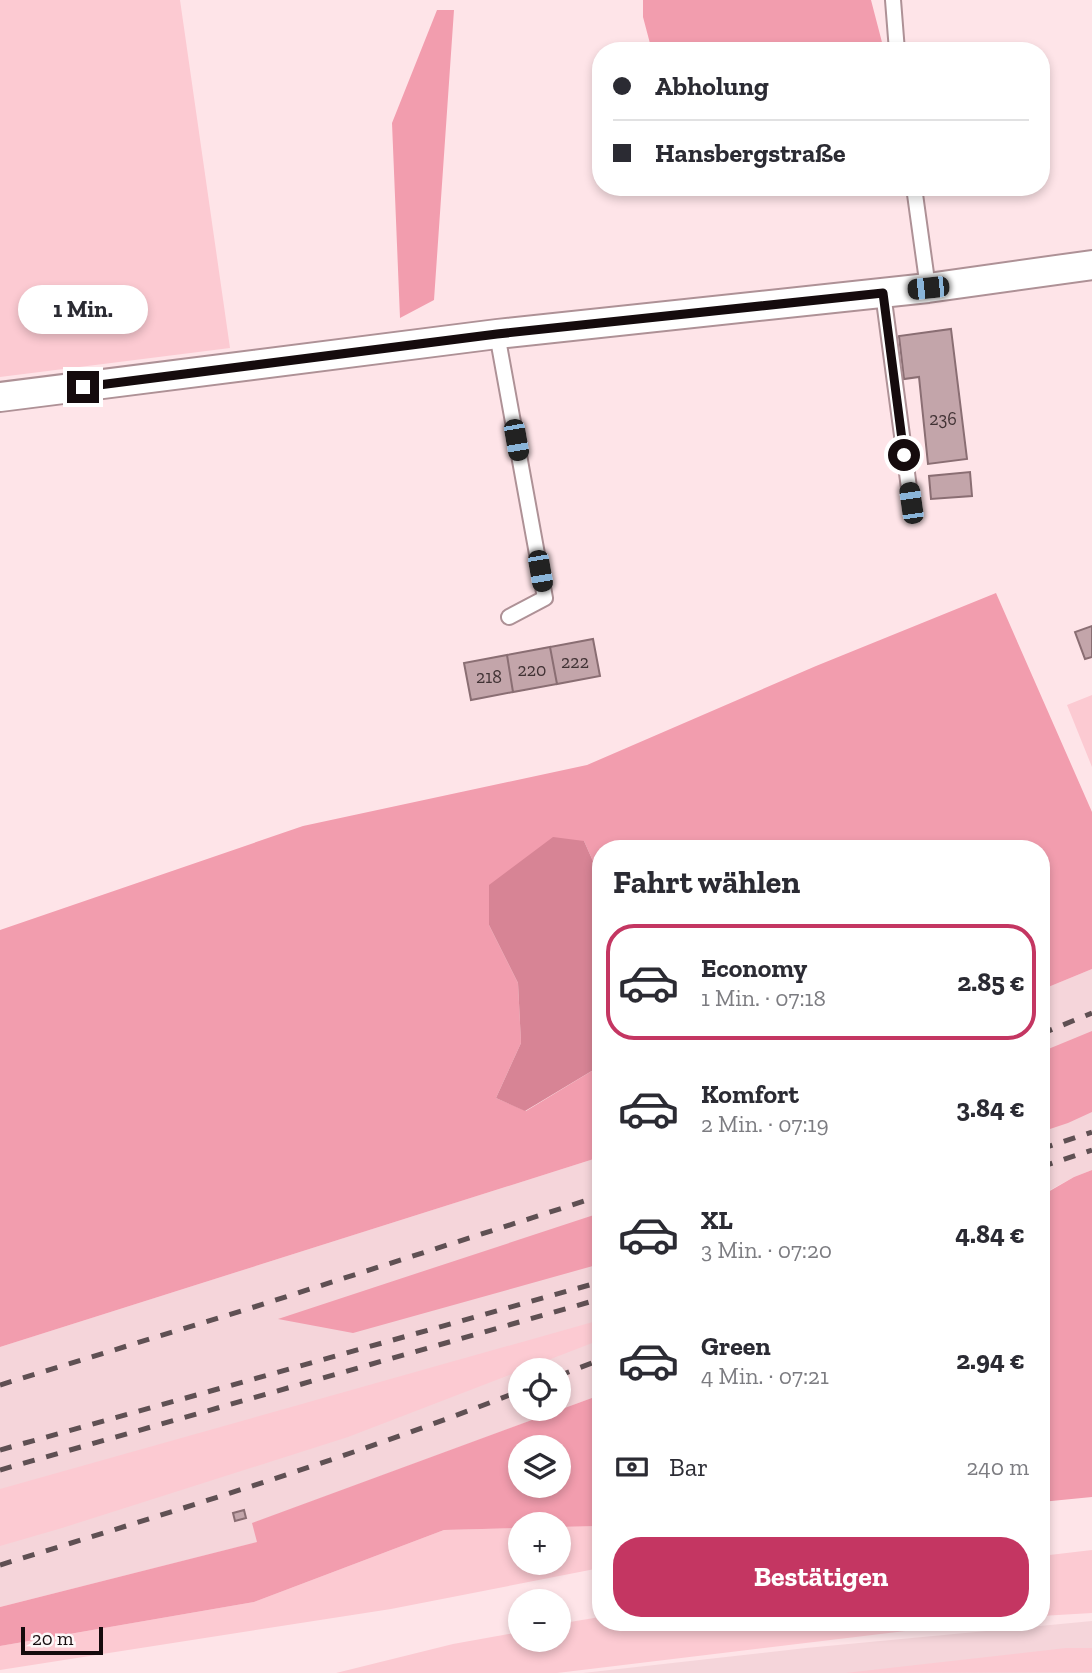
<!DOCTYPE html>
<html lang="de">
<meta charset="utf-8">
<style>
body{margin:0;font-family:"Zilla Slab",serif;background:#f7f7f7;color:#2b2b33;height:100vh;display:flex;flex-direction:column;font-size:26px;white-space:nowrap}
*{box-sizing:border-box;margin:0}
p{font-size:23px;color:#7c7c81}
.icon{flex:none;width:38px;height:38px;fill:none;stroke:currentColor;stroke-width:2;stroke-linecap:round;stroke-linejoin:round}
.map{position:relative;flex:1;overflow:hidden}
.sheet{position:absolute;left:592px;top:840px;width:458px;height:791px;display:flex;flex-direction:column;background:#fff;border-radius:28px;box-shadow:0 4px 10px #0003}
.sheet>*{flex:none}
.banner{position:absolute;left:592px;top:42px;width:458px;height:154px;border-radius:28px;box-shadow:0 4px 10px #0003;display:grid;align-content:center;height:154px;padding:0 21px;background:#fff}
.buttons{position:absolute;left:508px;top:1358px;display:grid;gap:14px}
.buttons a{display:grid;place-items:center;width:63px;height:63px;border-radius:50%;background:#fff;box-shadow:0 4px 10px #0003;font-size:35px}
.scale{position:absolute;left:21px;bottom:18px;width:82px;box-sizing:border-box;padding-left:7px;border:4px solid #150b0d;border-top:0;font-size:19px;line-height:24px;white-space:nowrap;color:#150b0d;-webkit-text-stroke:5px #fdf7f8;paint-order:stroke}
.end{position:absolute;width:32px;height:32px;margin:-16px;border:9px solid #150b0d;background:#fff;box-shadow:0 0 0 4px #fff}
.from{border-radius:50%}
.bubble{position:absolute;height:49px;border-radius:24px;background:#fff;box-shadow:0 4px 10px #0003;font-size:23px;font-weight:800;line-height:49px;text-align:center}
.car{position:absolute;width:21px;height:42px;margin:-21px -10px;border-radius:9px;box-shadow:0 0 5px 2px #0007;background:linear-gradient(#222 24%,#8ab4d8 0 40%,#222 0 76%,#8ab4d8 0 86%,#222 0)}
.banner b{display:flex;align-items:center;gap:24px;height:66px;font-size:26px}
.banner b+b{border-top:2px solid #e1e1e2}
.banner i{width:18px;height:18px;background:#2b2b33}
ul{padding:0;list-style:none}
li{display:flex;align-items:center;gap:21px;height:116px;margin:0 14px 10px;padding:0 7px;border:4px solid transparent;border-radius:28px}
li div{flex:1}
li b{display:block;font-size:26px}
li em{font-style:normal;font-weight:800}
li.selected{border-color:#c43662}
li>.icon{width:63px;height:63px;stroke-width:1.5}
h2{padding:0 21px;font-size:32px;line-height:84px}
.pay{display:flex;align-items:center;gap:18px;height:77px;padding:0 21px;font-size:26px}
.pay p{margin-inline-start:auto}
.action{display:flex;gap:14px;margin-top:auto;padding:14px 21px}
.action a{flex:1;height:80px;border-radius:28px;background:#c43662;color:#fff;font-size:28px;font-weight:800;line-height:80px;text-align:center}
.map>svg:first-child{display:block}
.built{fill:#f5d5da;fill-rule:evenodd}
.green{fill:#fccad2}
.forest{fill:#f29dae;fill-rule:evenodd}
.water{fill:#d78495}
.building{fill:#c3a5aa;stroke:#8a6e73;stroke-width:2}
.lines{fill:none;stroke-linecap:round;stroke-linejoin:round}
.service-casing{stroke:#ae9196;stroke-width:18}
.minor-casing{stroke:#ae9196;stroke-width:32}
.service{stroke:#fff;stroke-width:14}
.minor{stroke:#fff;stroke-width:28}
.rail{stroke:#5f5053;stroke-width:5;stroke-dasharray:12 12;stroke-linecap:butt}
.route{stroke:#150b0d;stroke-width:9}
.labels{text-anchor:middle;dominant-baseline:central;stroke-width:5;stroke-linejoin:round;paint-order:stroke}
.number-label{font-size:18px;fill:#403234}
</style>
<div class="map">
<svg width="1092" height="1673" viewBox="0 0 1092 1673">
<rect width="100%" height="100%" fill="#fee4e8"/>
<path class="built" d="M1092,969v201l-18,7 -33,18v-205z
M600,1157v238l-347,128 5,19 -258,65v-260zM520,1370h38v39h-38z
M1092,1621v52h-509l223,-25z"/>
<path class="green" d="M0,0h180l50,348 -230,29z
M1092,695v72l-25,-62z
M600,1320v20l-252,97 -286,91 -62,18v-57z
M600,1526v42l-209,41 -391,61v-24l254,-44 190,-72 76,-2v35h38v-36z
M1092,1550v63l-51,3v-60z
M600,1617v5h380l-423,51h-221l117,-29 67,-12v8h38v-16z
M1066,1648h26v24l-247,1z"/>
<path class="forest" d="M643,0h228l13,50 -232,1 -9,-34z
M437,10h17l-20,290 -34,18 -8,-195z
M996,593l96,219v157l-51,21v-141h-441v28l-16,-36 -95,84 29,58 3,60 -25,55 30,13 74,-45v91l-600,190v-417l303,-104 284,-61 229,-99z
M1092,1031v81l-24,11 -27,9v-80z
M1092,1170v327l-51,5v-306l33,-19z
M600,1213v51l-247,69 -75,-14z
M600,1395v131l-42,1v-3h-38v4l-76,2 -190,72 -254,44v-39l257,-65 -5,-19zM558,1447v39h-38v-39z"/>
<path class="water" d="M553,837l31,4 16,36v189l-75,45 -29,-13 25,-55 -3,-60 -29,-58v-40z"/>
<path class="building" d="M951,329l16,130 -39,5 -9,-87 -15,2 -5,-43z
M970,472l2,24 -41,3 -2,-23z
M1092,626v31l-7,2 -10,-27z
M593,639l7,37 -43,8 -7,-37z
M550,647l7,37 -44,8 -6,-37z
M507,655l6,37 -42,8 -7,-37z
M244,1510l2,8 -11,3 -2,-8z"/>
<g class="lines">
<g class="service-casing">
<path id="service" d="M893,0l4,51
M914,187l14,101
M883,293l28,210
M497,334l48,264 -36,19"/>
</g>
<g class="minor-casing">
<path id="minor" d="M0,397l497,-63 431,-46 164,-23"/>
</g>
<use href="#service" class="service"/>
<use href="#minor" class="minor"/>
<path class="rail" d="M1041,1034l51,-21
M1041,1149l51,-17
M1041,1167l51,-17
M558,1376l42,-16
M0,1385l254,-78 346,-111
M0,1450l600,-168
M0,1470l600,-171
M0,1565c175,-54 349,-107 520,-174"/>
</g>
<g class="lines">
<path class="route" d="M83,387l414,-53 386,-41 21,162"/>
</g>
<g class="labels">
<g class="number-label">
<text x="943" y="419">236</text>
<text x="575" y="662">222</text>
<text x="532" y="670">220</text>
<text x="489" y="677">218</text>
</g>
</g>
</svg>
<div class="buttons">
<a><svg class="icon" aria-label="locate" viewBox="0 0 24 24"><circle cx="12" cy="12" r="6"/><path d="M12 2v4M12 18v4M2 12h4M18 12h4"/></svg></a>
<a><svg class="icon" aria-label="layers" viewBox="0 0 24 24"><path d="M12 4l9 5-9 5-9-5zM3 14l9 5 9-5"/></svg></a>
<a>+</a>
<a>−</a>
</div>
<div class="scale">20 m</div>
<i class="end from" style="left:904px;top:455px"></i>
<i class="end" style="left:83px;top:387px"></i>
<div class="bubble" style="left:18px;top:285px;width:130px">1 Min.</div>
<i class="car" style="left:928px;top:288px;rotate:264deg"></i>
<i class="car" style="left:516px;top:440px;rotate:170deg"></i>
<i class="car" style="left:911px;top:503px;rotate:352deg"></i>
<i class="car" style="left:540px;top:571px;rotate:170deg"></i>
<div class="banner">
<b><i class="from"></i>Abholung</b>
<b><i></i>Hansbergstraße</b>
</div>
<section class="sheet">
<h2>Fahrt wählen</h2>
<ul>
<li class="selected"><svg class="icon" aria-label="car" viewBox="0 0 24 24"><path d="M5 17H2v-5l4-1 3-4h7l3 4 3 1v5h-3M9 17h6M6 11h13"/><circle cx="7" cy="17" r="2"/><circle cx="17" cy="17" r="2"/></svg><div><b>Economy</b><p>1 Min. · 07:18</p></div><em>2.85 €</em></li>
<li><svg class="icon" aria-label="car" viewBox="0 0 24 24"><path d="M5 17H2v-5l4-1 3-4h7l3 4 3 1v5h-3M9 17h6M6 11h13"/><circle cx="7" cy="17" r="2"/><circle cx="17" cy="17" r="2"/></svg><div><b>Komfort</b><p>2 Min. · 07:19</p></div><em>3.84 €</em></li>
<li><svg class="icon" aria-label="car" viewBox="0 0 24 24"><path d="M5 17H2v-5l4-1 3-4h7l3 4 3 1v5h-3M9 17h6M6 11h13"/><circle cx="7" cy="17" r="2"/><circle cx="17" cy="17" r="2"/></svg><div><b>XL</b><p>3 Min. · 07:20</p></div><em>4.84 €</em></li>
<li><svg class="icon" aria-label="car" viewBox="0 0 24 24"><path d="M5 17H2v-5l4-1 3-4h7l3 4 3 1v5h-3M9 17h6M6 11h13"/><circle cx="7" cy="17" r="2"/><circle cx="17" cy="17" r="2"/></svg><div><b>Green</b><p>4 Min. · 07:21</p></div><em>2.94 €</em></li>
</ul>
<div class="pay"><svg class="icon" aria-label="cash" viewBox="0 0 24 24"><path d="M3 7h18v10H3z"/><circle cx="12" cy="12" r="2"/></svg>Bar<p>240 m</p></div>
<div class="action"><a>Bestätigen</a></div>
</section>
</div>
